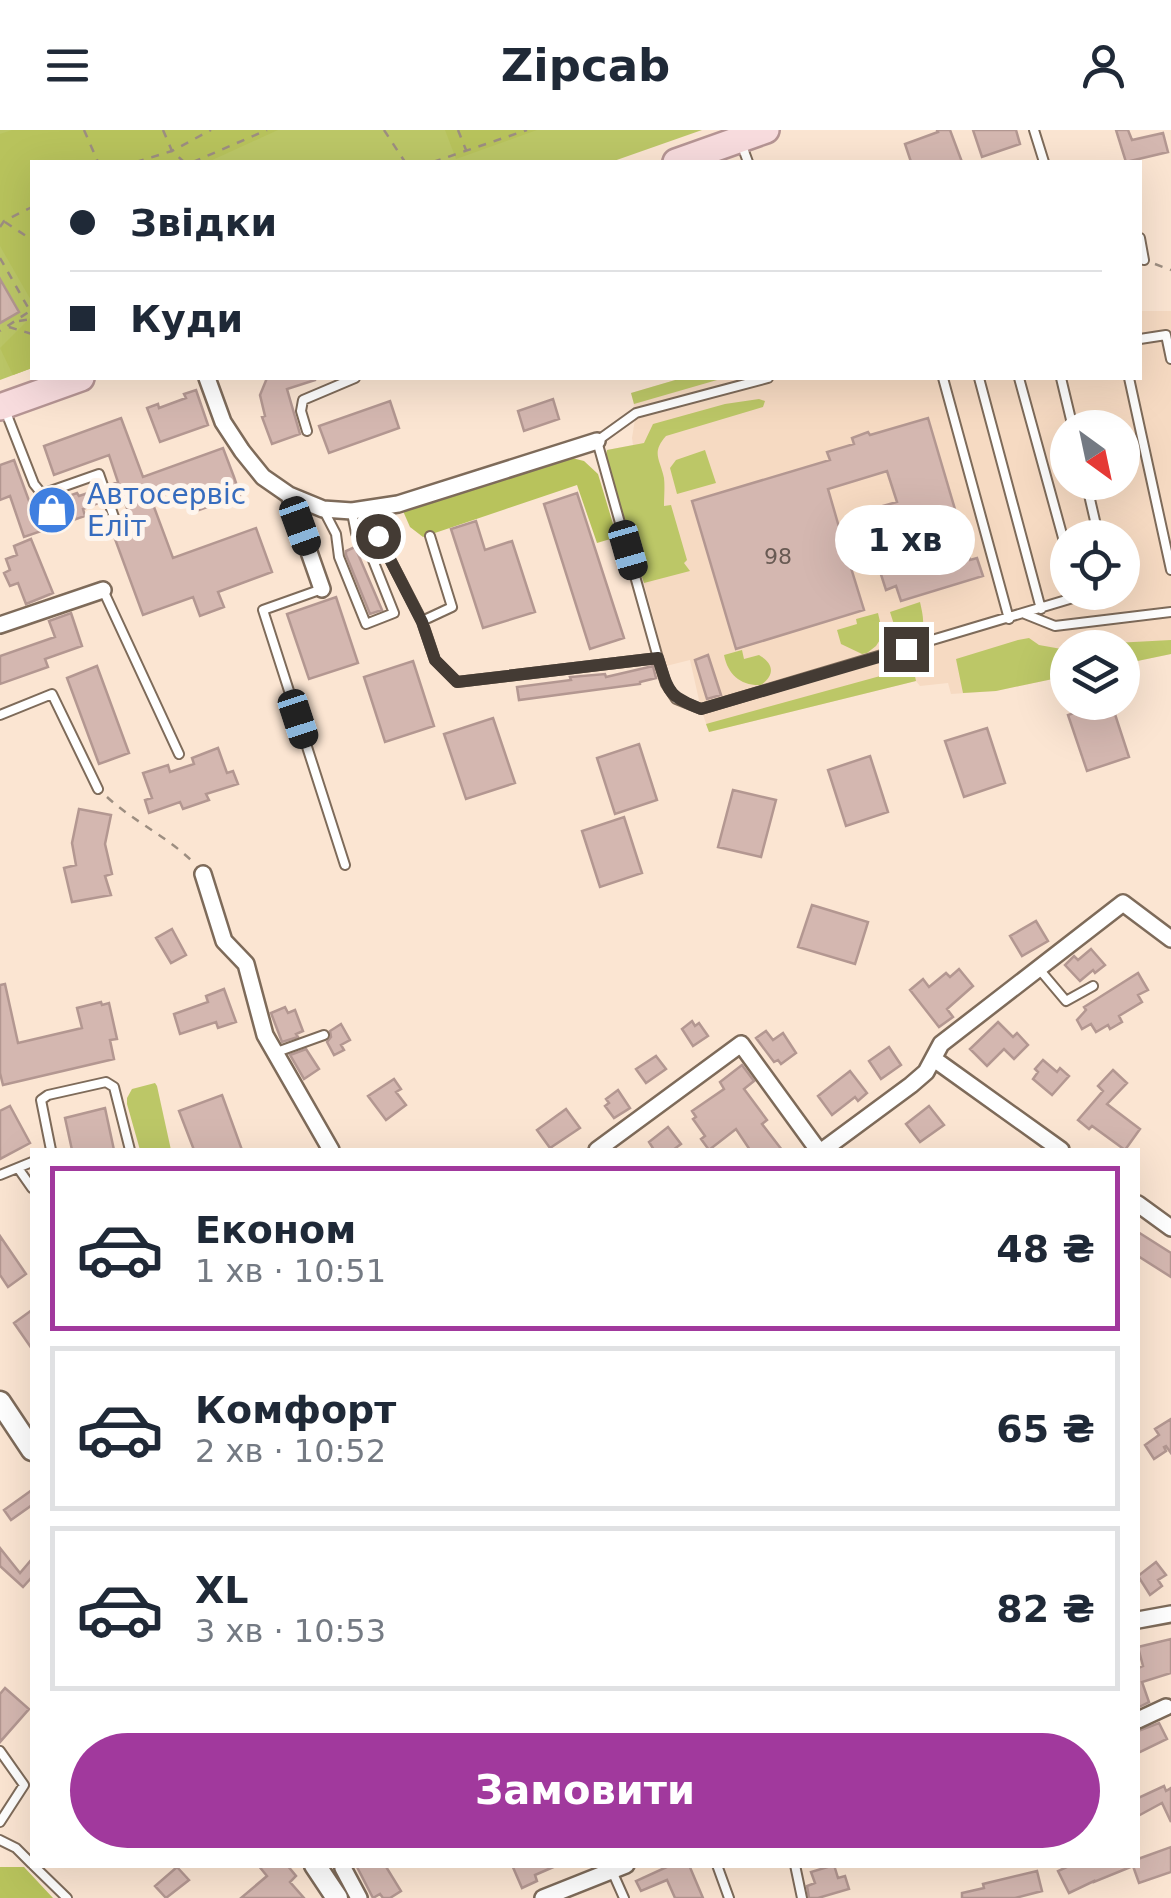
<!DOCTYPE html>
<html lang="uk">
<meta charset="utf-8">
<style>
body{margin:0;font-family:"DejaVu Sans",sans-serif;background:#f2f2f3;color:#1f2937;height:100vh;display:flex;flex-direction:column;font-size:38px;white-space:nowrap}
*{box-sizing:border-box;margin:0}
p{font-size:32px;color:#747a83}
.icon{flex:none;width:55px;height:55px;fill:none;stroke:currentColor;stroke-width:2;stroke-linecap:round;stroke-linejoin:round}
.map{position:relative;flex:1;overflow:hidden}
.panel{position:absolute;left:30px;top:1018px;width:1110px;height:720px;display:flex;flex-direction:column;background:#fff;border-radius:0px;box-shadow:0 10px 40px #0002}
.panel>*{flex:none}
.banner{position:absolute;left:30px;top:30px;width:1112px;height:220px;border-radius:0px;box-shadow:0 10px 40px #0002;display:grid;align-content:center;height:220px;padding:0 40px;background:#fff}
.needle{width:65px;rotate:147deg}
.controls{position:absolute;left:1050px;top:280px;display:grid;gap:20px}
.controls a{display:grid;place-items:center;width:90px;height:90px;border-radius:50%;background:#fff;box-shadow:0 10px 40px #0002;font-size:50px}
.end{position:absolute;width:45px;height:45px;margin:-22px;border:12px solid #443b34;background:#fff;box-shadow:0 0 0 5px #fff}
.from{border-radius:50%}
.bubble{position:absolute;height:70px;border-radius:35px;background:#fff;box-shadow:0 10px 40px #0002;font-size:32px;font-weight:700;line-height:70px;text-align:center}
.car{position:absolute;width:30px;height:60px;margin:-30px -15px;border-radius:12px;box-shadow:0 0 8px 2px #0007;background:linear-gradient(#222 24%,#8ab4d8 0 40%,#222 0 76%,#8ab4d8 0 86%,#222 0)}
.banner b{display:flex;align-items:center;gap:35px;height:95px;font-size:38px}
.banner b+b{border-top:2px solid #e0e1e3}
.banner i{width:25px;height:25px;background:#1f2937}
ul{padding:18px 0 0;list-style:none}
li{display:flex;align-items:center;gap:30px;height:165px;margin:0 20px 15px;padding:0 20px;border:5px solid #e0e1e3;border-radius:0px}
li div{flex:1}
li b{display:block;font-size:38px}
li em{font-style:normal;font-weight:700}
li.active{border-color:#a1399d}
li>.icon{width:90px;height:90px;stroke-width:1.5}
.cta{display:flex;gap:20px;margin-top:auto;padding:20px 40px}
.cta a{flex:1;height:115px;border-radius:60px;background:#a1399d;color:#fff;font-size:40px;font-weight:700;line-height:115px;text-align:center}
header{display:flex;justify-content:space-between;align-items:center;height:130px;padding:0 40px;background:#fff;font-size:45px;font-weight:700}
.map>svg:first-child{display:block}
.built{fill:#f6dac2;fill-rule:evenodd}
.green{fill:#bcc767}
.forest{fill:#b8c35c}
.building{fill:#d4b7b0;stroke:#b39791;stroke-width:2.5;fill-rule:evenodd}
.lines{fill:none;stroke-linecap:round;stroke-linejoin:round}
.service-casing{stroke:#7e6b5a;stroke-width:12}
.minor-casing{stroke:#7e6b5a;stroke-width:20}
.tertiary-casing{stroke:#7e6b5a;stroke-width:25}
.primary-casing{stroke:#b69594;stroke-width:30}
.path{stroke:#9d8e81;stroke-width:2.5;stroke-dasharray:8 8;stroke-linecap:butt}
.service{stroke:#fff;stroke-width:8}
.minor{stroke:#fff;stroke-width:15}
.tertiary{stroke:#fff;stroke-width:20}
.primary{stroke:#f8dcde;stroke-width:25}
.route{stroke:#443b34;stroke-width:12}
.labels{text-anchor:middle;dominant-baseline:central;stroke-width:10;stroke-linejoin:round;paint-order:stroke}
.number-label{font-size:22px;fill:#685a53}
.shop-label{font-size:28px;fill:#366cbe;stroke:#fef5ed;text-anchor:start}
</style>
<header><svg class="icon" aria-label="menu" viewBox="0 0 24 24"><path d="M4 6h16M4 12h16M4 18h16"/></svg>Zipcab<svg class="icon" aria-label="person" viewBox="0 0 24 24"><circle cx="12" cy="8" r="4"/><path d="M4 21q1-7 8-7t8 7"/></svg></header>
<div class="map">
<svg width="1171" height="1768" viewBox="0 0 1171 1768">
<rect width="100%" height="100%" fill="#fbe5d2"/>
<path class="built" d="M1140,181h31v343l-48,10 -1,-16h-54l-1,28 -71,15 -45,3 -3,-11 -28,3 -4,-5 -207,51 -8,-23 -11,-49 -24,6 -22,-83 -40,-120 3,-13 26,-5 -1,-7 4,-25 -5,-20 51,-15h458zM1068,298h54v54h-54zM1068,408h54v54h-54z"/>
<path class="green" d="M0,0h702l-91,32h-579v206l-32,12z
M682,248h42l-90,26 -3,-11z
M759,269l6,2 -2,6 -97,29c-15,17 -6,23 -2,42 1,9 0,19 0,28l7,-1 16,55 -3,3 6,8 -46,12 -40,-120 3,-13 37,-7 9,-19 72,-20z
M705,320l11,33 -39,11 -7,-26 6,-8z
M920,472c3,14 6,24 -2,36l-13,3 -8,-7 -7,-22z
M878,483l5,22 -7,11 -9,7 -5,1 -21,-10 -4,-14 20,-6 -1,-5z
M1029,508l10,7 28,5v26l-71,15 -33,2 -7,-34 62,-19z
M1171,510v14l-48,10 -1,-16 -34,-1 8,-3z
M742,520l2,9 15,-4c14,8 17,19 2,30 -20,1 -33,-10 -37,-30z
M913,537l3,14 -207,51 -3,-8z
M155,953l2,3 14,64h-31l-13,-46v-6l5,-9z"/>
<path class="forest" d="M12,0h266l-70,32h-176v140l-32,-56v-112z
M445,0h92l-81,29z
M32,186v52l-19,7 -13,-27z
M572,328l12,3 14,13 19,63 -20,6 -20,-58 -154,52 -13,-10 -7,-16z
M0,1737h24l29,31h-53z"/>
<path class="building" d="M937,0h13l12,32h-51l-6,-18 33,-12z
M973,0h43l4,14 -38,13z
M1116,0h12l4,10 31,-7 5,19 -42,10z
M0,149l19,33 -19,11z
M267,248h48v2l-28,9 13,45 -28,10 -10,-27 3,-1 -5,-21z
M196,260l12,35 -48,17 -13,-34 11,-4 1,4 27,-10 -2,-4z
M553,269l6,20 -35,12 -6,-20z
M390,271l9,27 -70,25 -10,-27z
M121,288l22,59 80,-29 11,29 6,18 -49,18 -9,-25 -31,11 22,59 83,-30 16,44 -54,20 6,15 -24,9 -7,-19 -50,18 -28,-76 20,-8 -13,-37 -7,3 -4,-12 7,-3 -9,-27 -55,20 -10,-29z
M928,288l42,142 7,-2 6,18 -82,25 -5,-15 -10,4 -18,-56 -25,8 21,68 -128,39 -44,-148 138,-41 -3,-8 27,-8 -2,-6 16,-6 2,3zM887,341l10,31 -39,11 2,8 -21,6 -11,-38z
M14,330l18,49 45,-16 2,3 18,-6 4,12 -18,7 2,7 -61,21 -14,-41 -10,4v-35z
M577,363l47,145 -34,11 -46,-145z
M476,391l9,29 27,-9 23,71 -52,16 -32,-99z
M31,409l22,54 -27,11 -8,-21 -8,3 -6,-13 6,-3 -4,-11 11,-4 -3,-9z
M355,417l27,63 -12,4 -24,-59v-4z
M336,467l22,66 -49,16 -22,-65z
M71,483l11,33 -37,13 3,8 -48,17v-28l55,-19 -6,-16z
M708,525l13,40 -14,4 -12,-39z
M413,531l21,65 -49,16 -21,-65z
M97,536l32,87 -30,11 -32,-86z
M653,536l3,12 -16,4v2l-121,16 -2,-13 54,-7 -1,-3 35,-3 1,3z
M1106,572h5l18,55 -42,14 -19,-56z
M493,588l22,65 -49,16 -22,-65z
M987,598l18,55 -41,14 -19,-56z
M639,614l18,56 -42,14 -18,-56z
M218,618l9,25 6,-2 5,13 -32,10 3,6 -26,9 -3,-7 -31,11 -4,-13 7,-2 -9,-25 25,-8 2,7 24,-8 -2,-6z
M870,626l18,56 -42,14 -18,-56z
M733,660l43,10 -15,57 -43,-10z
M79,679l32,6 -6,29 7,30 -7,2 6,19 -39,7 -8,-34 12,-3 -4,-22z
M624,687l18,56 -42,14 -18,-56z
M812,775l56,17 -13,42 -57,-17z
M1036,791l12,20 -26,15 -12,-20z
M172,799l14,26 -15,8 -15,-25z
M1091,819l14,16 -10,8 -2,-3 -13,11 -15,-16 9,-9 4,4z
M959,839l14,17 -26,23 6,8 -14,10 -29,-37 13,-11 6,8 17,-14 4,4z
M1138,843l10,17 -10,5 4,7 -23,14 3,6 -12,7 -2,-4 -12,7 -5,-8 -9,5 -5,-9 9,-10 -2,-3z
M5,854l13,59 64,-15 -5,-20 24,-6 1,3 7,-2 8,36 -7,1 4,19 -111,26 -3,-12v-88z
M224,859l12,33 -18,6 -2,-6 -36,12 -6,-20 34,-12 -2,-6z
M285,877l3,6 7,-3 8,21 -7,3 2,3 -16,5 -11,-29z
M692,891l3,5 4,-3 9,13 -15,10 -11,-17z
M998,892l15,15 4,-4 11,12 -14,14 -10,-10 -17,17 -17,-17z
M341,894l9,16 -9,5 3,5 -10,5 -7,-13 4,-5 -1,-6z
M766,901l7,9 10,-7 13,20 -15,11 -3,-4 -4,2 -18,-24z
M889,917l12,18 -20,14 -12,-18z
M306,919l13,20 -15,10 -14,-24z
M656,926l10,13 -20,14 -10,-14z
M1043,930l14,12 3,-4 9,8 -17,19 -19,-16 5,-7 -3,-3z
M742,935l12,16 -10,8 23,31 -5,4 20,26h-32l-14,-21 -27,21 -8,-11 4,-3 -12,-17 3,-2 -4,-6 32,-22 -4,-7z
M1113,940l14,13 -20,21 33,25 -15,21 -33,-24 -3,3 -11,-9 25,-29 -5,-5z
M850,941l17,22 -9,8 -3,-4 -23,18 -14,-19z
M394,949l7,10 -5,3 10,13 -20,15 -18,-24z
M618,960l12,18 -16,10 -9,-12 4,-3 -3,-4z
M222,965l20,55h-48l-15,-39z
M10,976l20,37 -30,16v-48z
M929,976l15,19 -24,17 -14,-18z
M105,978l9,42h-42l-7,-32z
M566,979l14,19 -30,20 -13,-18z
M668,997l13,17 -8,6h-19l-5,-8z
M1138,1102l33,21v24l-33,-21z
M0,1106l26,38 -18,13 -8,-12z
M32,1180v39l-18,-26z
M1171,1289v34l-5,-7 -2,1 2,4 -12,8 -9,-14 14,-10 -4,-6z
M32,1360v15l-21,15 -7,-10z
M0,1418l20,25 12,-14v18l-9,10 -23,-21z
M1156,1432l10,13 -8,5 4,6 -12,9 -12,-19z
M1171,1509v34l-29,9 7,20 -10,5 -1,-39 5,-2 -5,-19z
M5,1558l24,21 -29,33v-48z
M1159,1593l8,16 -29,14v-22z
M1164,1656l2,5 5,-3v34l-9,-19 -24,13v-18z
M1171,1717v25l-32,11 -6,-17 -39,16v-1l-25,12 -11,-22 13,-6h67v-6z
M258,1735h29l9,11 -6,6 14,16h-63l26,-22z
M356,1735h29l16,26 -11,7h-7l-3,-4 -7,4z
M512,1735h46l-23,10 2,6 -15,7z
M671,1735h18l14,33h-28l-8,-18 -26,11 -5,-10z
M834,1735l4,13 7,-2 4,13 -31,9h-9l-2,-12 8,-3 -4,-11z
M177,1737l12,13 -23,18 -11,-12z
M1037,1741l5,20 -27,7h-53v-5l22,-5 -1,-4z"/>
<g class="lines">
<g class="service-casing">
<path id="service" d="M1034,0l10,32
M741,13l7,19
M1140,108l4,22
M1140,209l26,-4 5,24
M768,248l-132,35 -39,28 61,217 8,26 10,15 25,10 392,-117
M943,248l66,241
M979,248l62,231
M1019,248l49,178
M1061,248l12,50
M1129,248l42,192
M5,280l29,74 8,10 57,-20 16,46
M307,301l-6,-20 2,-11 52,-22
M1086,352l13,56
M323,379l13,25 3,23 27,67 28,-11 -31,-78 -7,-2 -4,-20
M364,379l58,112 13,39 22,22 201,-24
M322,459l-59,21 82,255
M103,460l76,164
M1025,484l30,12 116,-14
M422,491l30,-14 -22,-71
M0,585l52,-21 46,95
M1039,839l27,32 27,-15
M274,923l50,-18
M51,1020l-10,-50 7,-5 58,-13 8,5 16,63
M18,1038l14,20
M0,1045l32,-13
M0,1621l24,34 -24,37
M0,1710l16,8 16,16
M33,1735l34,33
M717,1735l12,33
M795,1735l7,33
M612,1741l12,27"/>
</g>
<g class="minor-casing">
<path id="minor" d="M207,248l16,44 19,29 21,26 26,18 34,14 29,2 46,-7 199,-63
M289,365l33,94
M0,495l103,-35
M203,744l21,67 22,23 19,71 66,115
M934,929l127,91
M597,1020l144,-106 77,106
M823,1020l88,-65 15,-13 15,-28 182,-141 48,36
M1138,1074l33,24
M1138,1490l33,-6
M1138,1590l28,-13
M345,1735l-2,3 16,30
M543,1768l83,-33"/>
</g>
<g class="tertiary-casing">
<path id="tertiary" d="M0,1272l32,48
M315,1735l22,33"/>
</g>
<g class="primary-casing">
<path id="primary" d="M676,32l90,-32
M0,277l81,-29"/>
</g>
<path class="path" d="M84,0l14,32
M163,0l9,21 12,11h9l74,-32
M384,0l21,32
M458,0l8,20
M136,32l36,-11 39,-21
M433,32l94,-32
M5,92l27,18
M0,97l4,-6 28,-14
M0,128l30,53 -30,20
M1155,134l16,6
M19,191l13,-2
M9,197l23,7
M107,667c26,24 59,39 85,64"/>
<use href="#service" class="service"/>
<use href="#minor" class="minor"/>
<use href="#tertiary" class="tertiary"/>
<use href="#primary" class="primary"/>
</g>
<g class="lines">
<path class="route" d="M378,406l44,86 13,38 22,22 201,-24c11,34 9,38 43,51l205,-60"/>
</g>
<defs>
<g id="shop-disc" transform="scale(2.5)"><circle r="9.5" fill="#3f7fe0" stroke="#fef5ed"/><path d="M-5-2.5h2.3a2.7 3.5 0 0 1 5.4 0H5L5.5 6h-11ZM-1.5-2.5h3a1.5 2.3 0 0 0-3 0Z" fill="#fff"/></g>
</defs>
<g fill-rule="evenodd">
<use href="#shop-disc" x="52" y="380"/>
</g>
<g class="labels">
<g class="number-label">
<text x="778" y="426">98</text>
</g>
<g class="shop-label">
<text x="87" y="364">Автосервіс<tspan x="87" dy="32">Еліт</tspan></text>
</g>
</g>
</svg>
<div class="controls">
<a><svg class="needle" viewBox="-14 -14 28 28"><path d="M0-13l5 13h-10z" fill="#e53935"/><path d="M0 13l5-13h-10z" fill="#747a83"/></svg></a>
<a><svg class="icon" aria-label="locate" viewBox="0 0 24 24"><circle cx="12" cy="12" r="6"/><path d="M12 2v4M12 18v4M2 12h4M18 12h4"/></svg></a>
<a><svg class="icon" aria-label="layers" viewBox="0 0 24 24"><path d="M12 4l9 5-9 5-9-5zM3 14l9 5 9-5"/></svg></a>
</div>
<i class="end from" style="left:378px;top:406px"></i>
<i class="end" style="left:906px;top:519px"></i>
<div class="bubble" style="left:835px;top:375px;width:140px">1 хв</div>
<i class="car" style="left:300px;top:396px;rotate:160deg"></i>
<i class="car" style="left:628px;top:420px;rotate:164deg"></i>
<i class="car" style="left:298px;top:589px;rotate:162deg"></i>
<div class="banner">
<b><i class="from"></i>Звідки</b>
<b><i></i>Куди</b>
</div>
<section class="panel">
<ul>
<li class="active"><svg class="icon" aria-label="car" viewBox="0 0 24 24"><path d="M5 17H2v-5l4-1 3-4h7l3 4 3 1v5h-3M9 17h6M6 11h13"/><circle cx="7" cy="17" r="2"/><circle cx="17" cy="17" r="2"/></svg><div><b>Економ</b><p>1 хв · 10:51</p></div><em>48 ₴</em></li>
<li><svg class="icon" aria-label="car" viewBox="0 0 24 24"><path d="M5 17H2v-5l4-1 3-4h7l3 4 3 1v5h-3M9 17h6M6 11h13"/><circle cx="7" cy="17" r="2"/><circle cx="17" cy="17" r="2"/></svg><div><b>Комфорт</b><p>2 хв · 10:52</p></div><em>65 ₴</em></li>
<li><svg class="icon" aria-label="car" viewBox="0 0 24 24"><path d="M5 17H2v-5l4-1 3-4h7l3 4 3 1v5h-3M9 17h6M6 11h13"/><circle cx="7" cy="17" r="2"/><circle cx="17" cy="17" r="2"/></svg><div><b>XL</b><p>3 хв · 10:53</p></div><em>82 ₴</em></li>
</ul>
<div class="cta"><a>Замовити</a></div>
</section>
</div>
